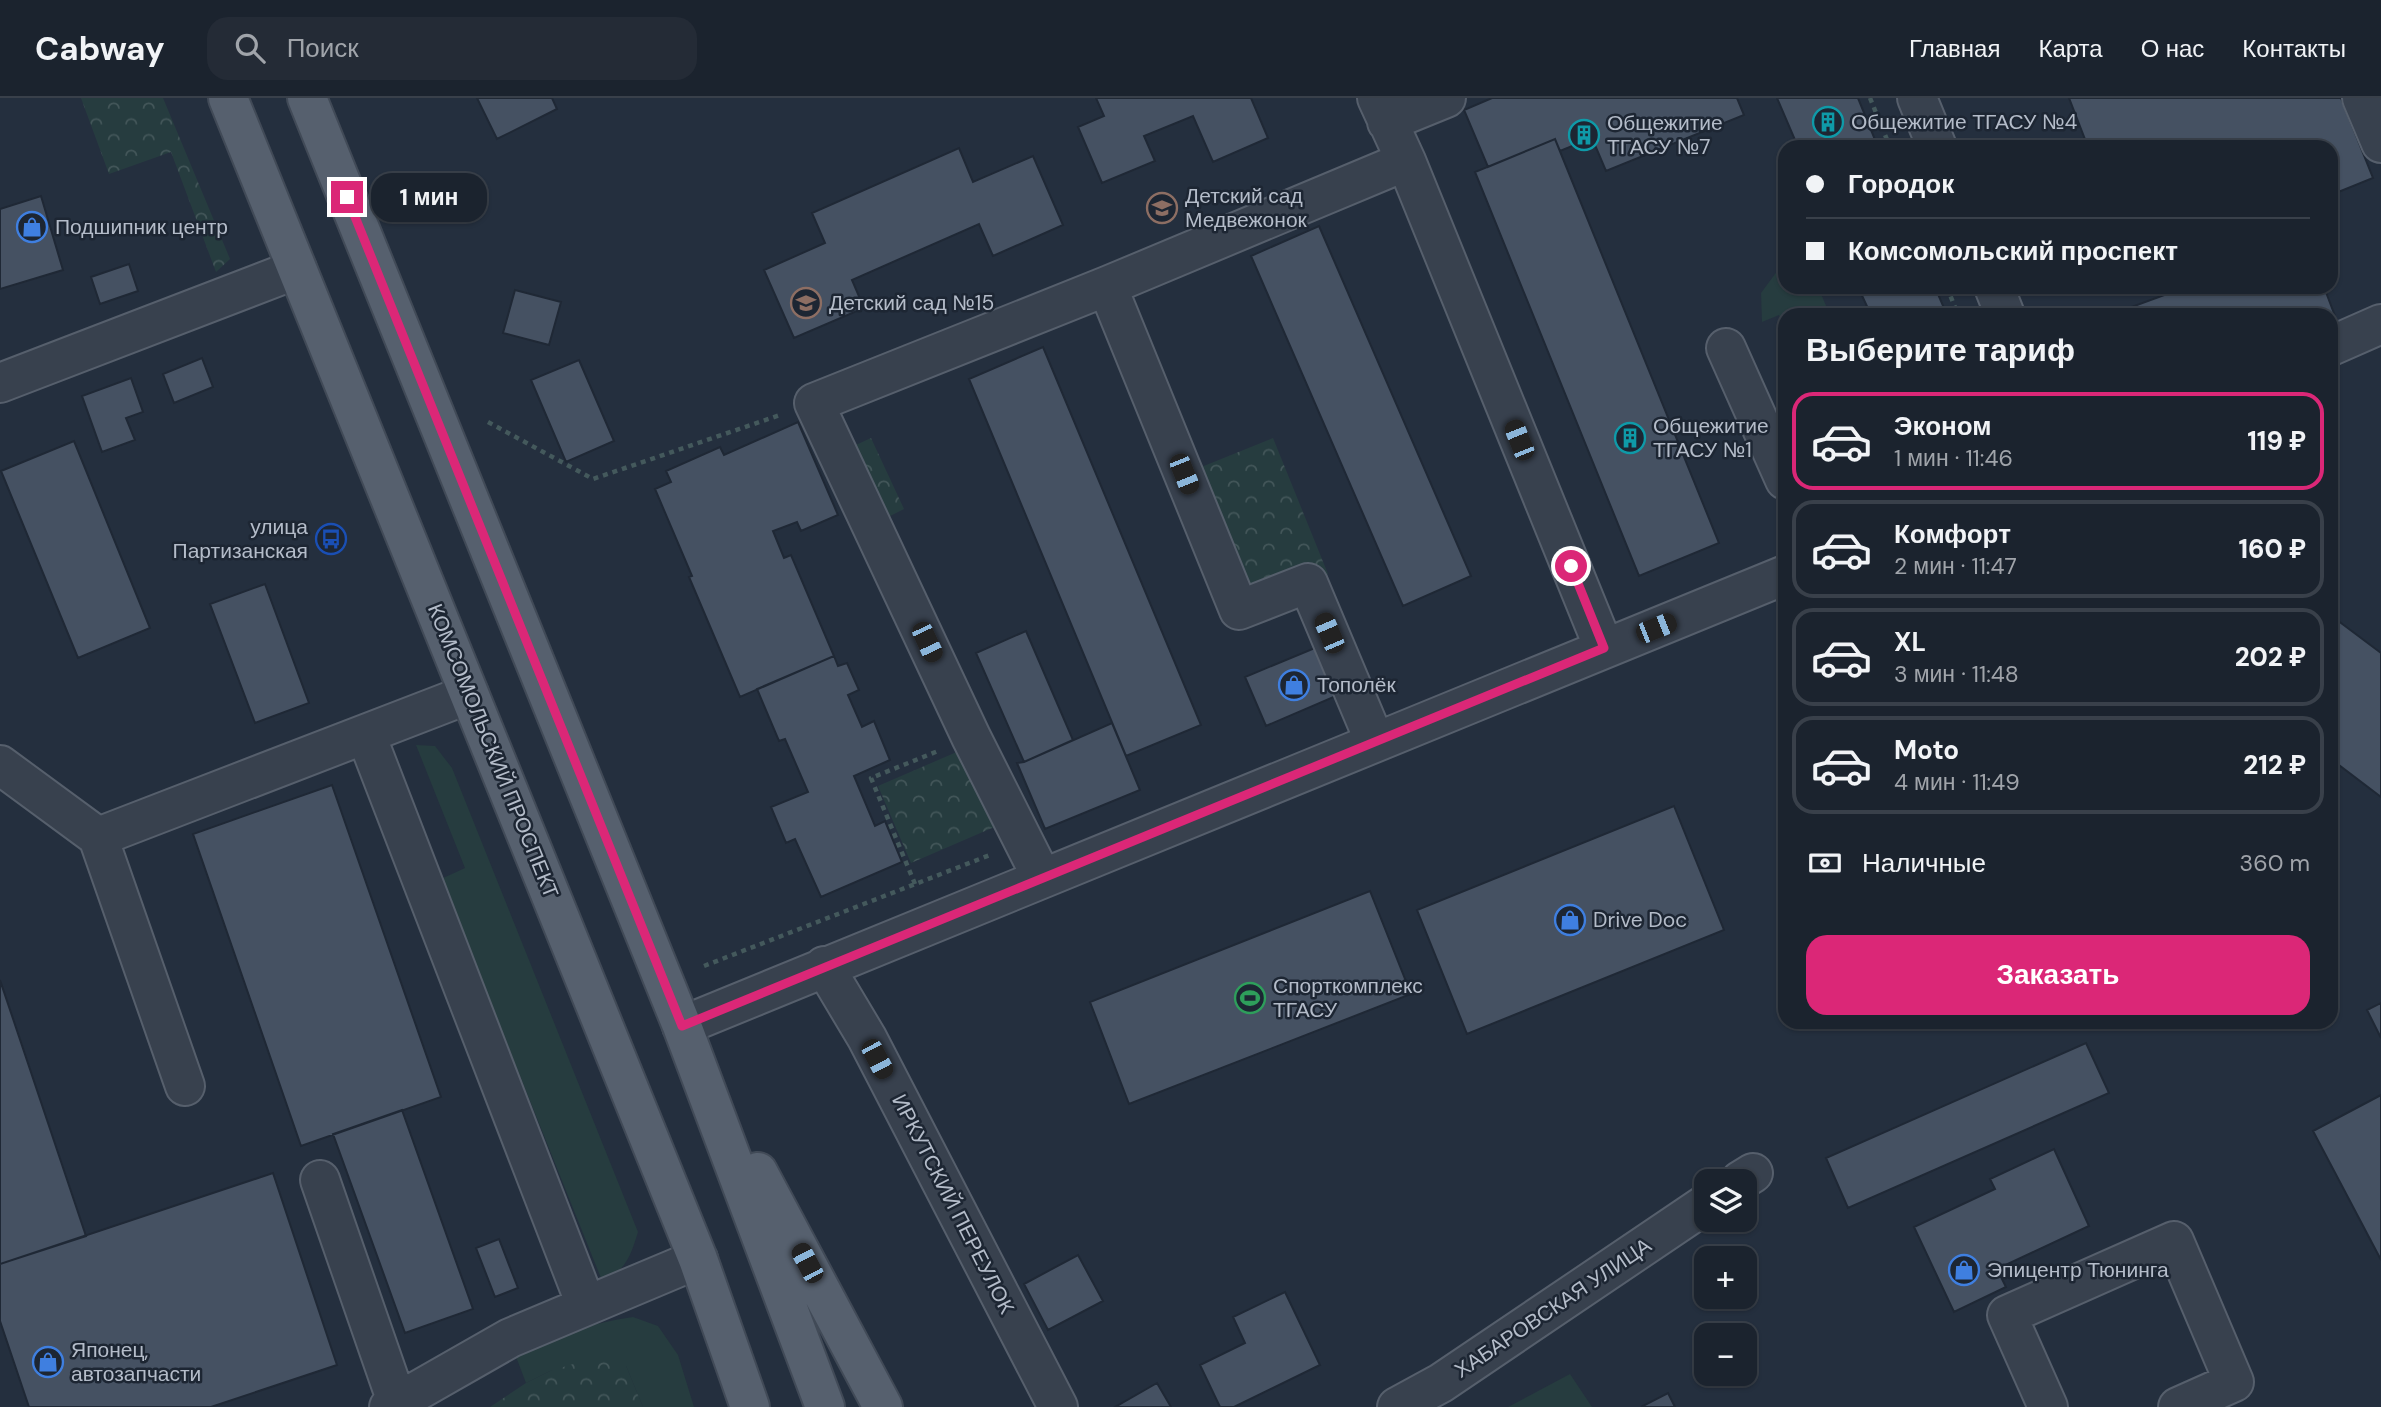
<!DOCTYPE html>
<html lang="ru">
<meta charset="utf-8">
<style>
body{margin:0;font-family:"DM Sans",sans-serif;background:#242b36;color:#f1f3f6;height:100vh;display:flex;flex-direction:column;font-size:26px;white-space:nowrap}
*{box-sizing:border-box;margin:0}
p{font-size:23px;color:#a0a4aa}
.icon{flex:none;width:38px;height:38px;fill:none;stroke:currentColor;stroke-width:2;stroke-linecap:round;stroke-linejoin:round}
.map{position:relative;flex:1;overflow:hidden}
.drawer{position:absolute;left:1778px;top:210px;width:560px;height:721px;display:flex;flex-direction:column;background:#1b232e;border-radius:21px;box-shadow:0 2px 5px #0004,0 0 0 2px #39404a}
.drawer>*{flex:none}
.hud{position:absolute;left:1778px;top:42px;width:560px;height:154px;border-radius:21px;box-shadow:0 2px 5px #0004,0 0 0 2px #39404a;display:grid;align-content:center;height:154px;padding:0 28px;background:#1b232e}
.controls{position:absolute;left:1694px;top:1071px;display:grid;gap:14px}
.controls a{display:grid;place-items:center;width:63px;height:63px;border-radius:14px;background:#1b232e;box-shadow:0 2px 5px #0004,0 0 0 2px #39404a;font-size:35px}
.end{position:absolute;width:32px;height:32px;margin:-16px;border:9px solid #db2777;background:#fff;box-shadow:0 0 0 4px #fff}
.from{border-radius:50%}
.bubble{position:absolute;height:49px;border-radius:21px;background:#1b232e;box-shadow:0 2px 5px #0004,0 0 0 2px #39404a;font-size:23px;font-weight:800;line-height:49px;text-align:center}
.car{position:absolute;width:21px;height:42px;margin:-21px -10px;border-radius:9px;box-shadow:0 0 5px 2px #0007;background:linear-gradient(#222 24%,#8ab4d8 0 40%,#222 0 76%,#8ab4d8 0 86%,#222 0)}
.hud b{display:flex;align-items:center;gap:24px;height:66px;font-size:26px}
.hud b+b{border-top:2px solid #39404a}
.hud i{width:18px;height:18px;background:#f1f3f6}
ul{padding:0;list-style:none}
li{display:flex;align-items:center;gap:21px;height:98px;margin:0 14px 10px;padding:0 14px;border:4px solid #39404a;border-radius:21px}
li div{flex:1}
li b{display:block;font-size:26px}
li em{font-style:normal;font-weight:800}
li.selected{border-color:#db2777}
li>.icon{width:63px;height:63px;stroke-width:1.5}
h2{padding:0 28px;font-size:32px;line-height:84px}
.pay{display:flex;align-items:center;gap:18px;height:77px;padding:0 28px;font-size:26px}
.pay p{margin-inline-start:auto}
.action{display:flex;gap:14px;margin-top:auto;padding:14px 28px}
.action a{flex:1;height:80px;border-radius:21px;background:#db2777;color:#fff;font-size:28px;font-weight:800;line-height:80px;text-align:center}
header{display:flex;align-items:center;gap:42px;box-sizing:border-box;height:98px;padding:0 35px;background:#1b232e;border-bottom:2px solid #39404a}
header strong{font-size:33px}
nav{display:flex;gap:38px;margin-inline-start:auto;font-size:24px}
.search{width:490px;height:63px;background:#242b36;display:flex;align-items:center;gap:18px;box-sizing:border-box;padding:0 24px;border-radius:21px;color:#a0a4aa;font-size:26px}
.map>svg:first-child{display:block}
.green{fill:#263c3f}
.forest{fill:url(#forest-crowns)}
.building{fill:#455162;stroke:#1f2835;stroke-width:2}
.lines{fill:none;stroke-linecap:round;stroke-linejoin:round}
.minor-casing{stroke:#565f6c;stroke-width:42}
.major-casing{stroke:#414a57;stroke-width:42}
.path{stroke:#44595c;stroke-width:4.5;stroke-dasharray:5 5;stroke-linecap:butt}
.minor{stroke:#38414e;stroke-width:38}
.major{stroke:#56606e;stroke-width:38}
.route{stroke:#db2777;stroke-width:9}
.labels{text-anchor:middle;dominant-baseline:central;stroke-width:5;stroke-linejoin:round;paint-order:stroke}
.poi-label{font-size:21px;fill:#b4bcc9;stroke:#1d2633;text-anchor:start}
.street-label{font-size:21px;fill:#b4bcc9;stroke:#1d2633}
</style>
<header>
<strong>Cabway</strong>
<div class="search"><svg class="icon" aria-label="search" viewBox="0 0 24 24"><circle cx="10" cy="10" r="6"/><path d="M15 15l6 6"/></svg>Поиск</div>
<nav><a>Главная</a><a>Карта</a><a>О нас</a><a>Контакты</a></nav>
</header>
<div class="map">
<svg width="2381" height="1309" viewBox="0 0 2381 1309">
<defs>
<pattern id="forest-crowns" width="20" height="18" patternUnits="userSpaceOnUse" patternTransform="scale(1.75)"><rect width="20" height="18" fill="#263c3f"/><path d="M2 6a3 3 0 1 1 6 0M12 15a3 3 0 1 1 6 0" fill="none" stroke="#435659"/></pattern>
</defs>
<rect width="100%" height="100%" fill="#242f3e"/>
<path class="green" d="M1785,170v19h33l12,28h-45v14l-6,-14 -17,7 -1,-29 17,-23z
M416,647l19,1 17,22 186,464c-8,26 -12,36 -35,51l-162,-404 24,-11z
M633,1219l25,9 20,29 16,52h-51l-17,-41 -76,5 -24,12 -11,-29c39,-18 76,-31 118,-37z
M1570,1276l22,33h-84z"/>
<path class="forest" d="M81,0h82l67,161 -14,13 -45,-120 -62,22z
M871,340l33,71 -26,13 -33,-72z
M1273,340l55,136 -89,36 -55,-136z
M966,650l33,77 -88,38 -33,-77z
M600,1258l26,10 17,41h-153l36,-24 24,-12z"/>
<path class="building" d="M477,0h75l5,11 -60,30z
M1096,0h155l17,40 -55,24 -20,-46 -49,20 11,25 -53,22 -24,-56 26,-11z
M1492,0h245l7,17 -138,56 -14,-33 -32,13 -5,-12 -67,28 -24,-57z
M1777,0h81l20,49h-80z
M2069,0h272l32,80 -42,17v-48h-243z
M1555,41l164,404 -80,33 -164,-404z
M959,50l14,34 60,-26 30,69 -70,31 -14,-32 -127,56 12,28 -70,30 -30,-68 61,-27 -13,-30z
M41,98l22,74 -63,19v-80z
M1319,128l152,350 -68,30 -152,-350z
M129,166l9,27 -38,13 -9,-27z
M1858,189h77l12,28h-76z
M2186,189h138l11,29 -4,3v-4h-202l-3,-6z
M515,192l46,12 -12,43 -46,-12z
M1043,249l158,378 -75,31 -157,-377z
M202,260l11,29 -39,16 -11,-29z
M579,262l35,81 -48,21 -35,-82z
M131,280l12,34 -17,6 9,22 -33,12 -20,-56z
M798,324l40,93 -37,16 -4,-9 -24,9 11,27 7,-3 43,101 -94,41 -51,-120 3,-1 -37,-87 16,-7 -5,-11 54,-24 4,8z
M74,343l76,187 -72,30 -77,-187z
M265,486l44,119 -54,20 -45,-119z
M2333,519l48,36v144l-50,-38v-140z
M1026,533l47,109 -49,22 -48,-109z
M1322,547l21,48 -77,33 -21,-49z
M834,558l4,10 9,-3 12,27 -11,5 14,32 12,-6 16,39 -36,16 21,50 10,-5 17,41 -81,35 -26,-58 -9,4 -15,-36 37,-15 -23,-53 -6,2 -22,-52z
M1112,625l28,67 -95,39 -28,-66 7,-1z
M332,687l109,312 -140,49 -108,-312z
M1674,708l50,124 -257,104 -50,-124z
M1370,793l41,103 -282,110 -39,-102z
M0,882l86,256 -86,28z
M2381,905v35l-14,-28z
M2086,945l23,50 -261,115 -22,-50z
M2381,997v165l-68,-129z
M402,1012l71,199 -68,24 -72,-199z
M2054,1051l35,77 -92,43 9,18 -52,25 -40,-85 81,-38 -5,-10z
M273,1075l64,192 -126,42h-182l-29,-86v-57z
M499,1141l19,49 -23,9 -19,-49z
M1078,1157l25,46 -55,29 -24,-46z
M1285,1194l35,73 -86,42h-14l-20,-42 45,-22 -12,-26z
M1157,1285l14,24h-56z
M1668,1295l7,14h-34z"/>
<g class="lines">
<g class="minor-casing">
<path id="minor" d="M1377,0l29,63 198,487
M1917,0l20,49
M2362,0l19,45
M1387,24l59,-24
M1107,188l132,324 69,-27 67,159
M1994,189l11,28
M2331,248l50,-22
M1726,250l59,132
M0,285l297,-114
M366,637l220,570
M0,667l98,72 87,249
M98,739l371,-143
M1042,780l-71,-141 -157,-334 293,-117 299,-125
M824,868l43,72 191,369
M682,928l1103,-451
M320,1082l77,222
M1740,1083l13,-8
M389,1309l121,-69 188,-79
M1397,1309l44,-24 265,-179
M2048,1309l-41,-92 167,-74 60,141 -56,25"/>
</g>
<g class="major-casing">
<path id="major" d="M228,0l470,1161 52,148
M307,0l375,928 143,381
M758,1074l125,235"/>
</g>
<path class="path" d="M1870,0l20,49
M1947,189l11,28
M488,324l105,57 187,-64
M915,786l-44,-106 67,-27
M704,868l286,-111"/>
<use href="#minor" class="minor"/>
<use href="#major" class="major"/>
</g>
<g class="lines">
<path class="route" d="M347,99l335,829 922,-378 -33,-82"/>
</g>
<defs>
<g id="building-ring" transform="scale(1.575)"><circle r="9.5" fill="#1d2633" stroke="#0f9aa8" stroke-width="1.5"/><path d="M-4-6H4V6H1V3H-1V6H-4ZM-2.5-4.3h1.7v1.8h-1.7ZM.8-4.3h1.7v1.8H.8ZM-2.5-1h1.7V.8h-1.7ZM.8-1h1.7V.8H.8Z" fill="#0f9aa8"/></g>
<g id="school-ring" transform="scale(1.575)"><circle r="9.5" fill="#1d2633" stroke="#8d6e63" stroke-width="1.5"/><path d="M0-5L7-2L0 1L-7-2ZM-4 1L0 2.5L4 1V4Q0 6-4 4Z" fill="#8d6e63"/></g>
<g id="shop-ring" transform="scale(1.575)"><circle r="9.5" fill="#1d2633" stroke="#3f7fe0" stroke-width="1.5"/><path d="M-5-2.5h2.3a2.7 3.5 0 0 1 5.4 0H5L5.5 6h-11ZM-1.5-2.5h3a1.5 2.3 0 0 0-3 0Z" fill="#3f7fe0"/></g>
<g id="bus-ring" transform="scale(1.575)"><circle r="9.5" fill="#1d2633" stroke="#1a4fb4" stroke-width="1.5"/><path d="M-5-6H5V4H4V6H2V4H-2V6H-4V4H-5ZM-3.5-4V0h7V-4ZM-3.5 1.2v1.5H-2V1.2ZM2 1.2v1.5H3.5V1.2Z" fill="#1a4fb4"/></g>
<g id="stadium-ring" transform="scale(1.575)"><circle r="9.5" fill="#1d2633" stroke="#2e9e5b" stroke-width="1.5"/><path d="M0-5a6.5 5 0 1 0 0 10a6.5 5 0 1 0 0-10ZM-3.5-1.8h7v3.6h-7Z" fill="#2e9e5b"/></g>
</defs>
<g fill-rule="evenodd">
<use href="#building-ring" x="1828" y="24"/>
<use href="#building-ring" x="1584" y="37"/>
<use href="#school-ring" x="1162" y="110"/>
<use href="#shop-ring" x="32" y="129"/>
<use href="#school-ring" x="806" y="205"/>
<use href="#building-ring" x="1630" y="340"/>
<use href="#bus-ring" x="331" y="441"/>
<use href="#shop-ring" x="1294" y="587"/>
<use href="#shop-ring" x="1570" y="822"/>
<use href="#stadium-ring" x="1250" y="900"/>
<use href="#shop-ring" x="1964" y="1172"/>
<use href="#shop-ring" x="48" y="1264"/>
</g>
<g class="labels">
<g class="poi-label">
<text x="1851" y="24">Общежитие ТГАСУ №4</text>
<text x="1607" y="25">Общежитие<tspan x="1607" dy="24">ТГАСУ №7</tspan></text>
<text x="1185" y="98">Детский сад<tspan x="1185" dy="24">Медвежонок</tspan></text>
<text x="55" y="129">Подшипник центр</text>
<text x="829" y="205">Детский сад №15</text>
<text x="1653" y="328">Общежитие<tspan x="1653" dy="24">ТГАСУ №1</tspan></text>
<text x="308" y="429" text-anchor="end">улица<tspan x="308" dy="24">Партизанская</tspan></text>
<text x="1317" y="587">Тополёк</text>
<text x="1593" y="822">Drive Doc</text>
<text x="1273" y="888">Спорткомплекс<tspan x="1273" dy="24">ТГАСУ</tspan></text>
<text x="1987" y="1172">Эпицентр Тюнинга</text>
<text x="71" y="1252">Японец,<tspan x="71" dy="24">автозапчасти</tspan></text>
</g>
<g class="street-label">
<text transform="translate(493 653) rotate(68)">КОМСОМОЛЬСКИЙ ПРОСПЕКТ</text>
<text transform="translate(953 1106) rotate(63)">ИРКУТСКИЙ ПЕРЕУЛОК</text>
<text transform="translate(1553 1210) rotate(-34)">ХАБАРОВСКАЯ УЛИЦА</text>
</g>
</g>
</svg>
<div class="controls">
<a><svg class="icon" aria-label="layers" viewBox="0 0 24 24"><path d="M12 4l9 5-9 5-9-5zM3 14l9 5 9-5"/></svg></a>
<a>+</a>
<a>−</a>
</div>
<i class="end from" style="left:1571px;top:468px"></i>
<i class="end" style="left:347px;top:99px"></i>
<div class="bubble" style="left:371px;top:75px;width:116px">1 мин</div>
<i class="car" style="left:1519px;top:342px;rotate:338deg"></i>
<i class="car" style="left:1184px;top:376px;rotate:158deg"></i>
<i class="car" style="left:1656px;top:530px;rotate:68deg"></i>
<i class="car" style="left:1329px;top:535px;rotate:337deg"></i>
<i class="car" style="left:927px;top:544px;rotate:155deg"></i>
<i class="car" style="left:877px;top:961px;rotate:152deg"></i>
<i class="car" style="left:807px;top:1165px;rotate:332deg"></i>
<div class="hud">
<b><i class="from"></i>Городок</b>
<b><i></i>Комсомольский проспект</b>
</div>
<section class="drawer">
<h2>Выберите тариф</h2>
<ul>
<li class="selected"><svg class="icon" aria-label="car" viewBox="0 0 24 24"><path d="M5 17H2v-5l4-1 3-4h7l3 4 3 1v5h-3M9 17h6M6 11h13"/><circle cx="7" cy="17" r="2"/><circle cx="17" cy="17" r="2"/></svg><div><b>Эконом</b><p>1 мин · 11:46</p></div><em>119 ₽</em></li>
<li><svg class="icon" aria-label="car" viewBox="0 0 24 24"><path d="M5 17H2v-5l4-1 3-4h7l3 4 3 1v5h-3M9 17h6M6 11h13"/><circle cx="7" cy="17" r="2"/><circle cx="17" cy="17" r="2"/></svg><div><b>Комфорт</b><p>2 мин · 11:47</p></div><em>160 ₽</em></li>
<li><svg class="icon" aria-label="car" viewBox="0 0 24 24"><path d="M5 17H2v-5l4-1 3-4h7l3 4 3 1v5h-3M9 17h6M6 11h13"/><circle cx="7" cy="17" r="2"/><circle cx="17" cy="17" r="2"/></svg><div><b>XL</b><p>3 мин · 11:48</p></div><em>202 ₽</em></li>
<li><svg class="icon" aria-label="car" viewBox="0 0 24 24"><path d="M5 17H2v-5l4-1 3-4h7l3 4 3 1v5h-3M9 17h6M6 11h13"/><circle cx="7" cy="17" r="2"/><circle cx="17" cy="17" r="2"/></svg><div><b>Moto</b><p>4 мин · 11:49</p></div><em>212 ₽</em></li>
</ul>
<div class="pay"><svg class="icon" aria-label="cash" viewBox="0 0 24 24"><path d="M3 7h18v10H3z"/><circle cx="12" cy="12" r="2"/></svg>Наличные<p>360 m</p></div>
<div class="action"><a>Заказать</a></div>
</section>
</div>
